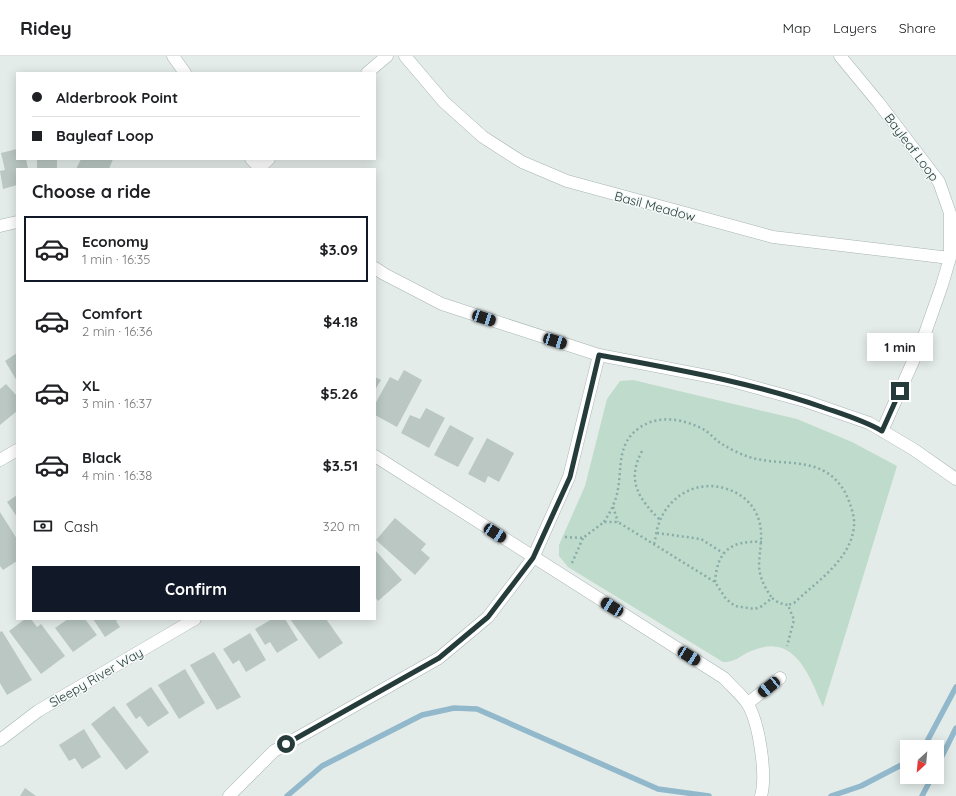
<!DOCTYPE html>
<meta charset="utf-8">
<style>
body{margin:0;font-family:Quicksand,sans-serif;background:#f6f6f6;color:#202124;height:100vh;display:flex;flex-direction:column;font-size:15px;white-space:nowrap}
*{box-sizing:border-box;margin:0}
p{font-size:13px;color:#757577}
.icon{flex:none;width:22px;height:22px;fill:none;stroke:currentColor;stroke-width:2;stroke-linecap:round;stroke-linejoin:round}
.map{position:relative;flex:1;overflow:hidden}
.sheet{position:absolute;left:16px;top:112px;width:360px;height:452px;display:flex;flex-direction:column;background:#fff;border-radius:0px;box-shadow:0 2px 10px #0003}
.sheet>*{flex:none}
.banner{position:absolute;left:16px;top:16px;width:360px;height:88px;border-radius:0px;box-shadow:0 2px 10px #0003;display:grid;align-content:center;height:88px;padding:0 16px;background:#fff}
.needle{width:26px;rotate:206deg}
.fabs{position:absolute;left:900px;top:684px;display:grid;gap:8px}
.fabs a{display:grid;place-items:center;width:44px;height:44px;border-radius:0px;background:#fff;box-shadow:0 2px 10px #0003;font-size:20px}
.end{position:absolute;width:18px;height:18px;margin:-9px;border:5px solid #253c3a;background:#fff;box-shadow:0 0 0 2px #fff}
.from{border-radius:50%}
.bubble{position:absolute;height:28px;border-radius:0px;background:#fff;box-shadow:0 2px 10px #0003;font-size:13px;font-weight:700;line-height:28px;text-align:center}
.car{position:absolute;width:12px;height:24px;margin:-12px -6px;border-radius:5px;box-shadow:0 0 3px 1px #0007;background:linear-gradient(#222 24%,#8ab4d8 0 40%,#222 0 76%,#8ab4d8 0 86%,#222 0)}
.banner b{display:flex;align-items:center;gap:14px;height:38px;font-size:15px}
.banner b+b{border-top:1px solid #e0e0e0}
.banner i{width:10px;height:10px;background:#202124}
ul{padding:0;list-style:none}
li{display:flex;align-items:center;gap:12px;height:66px;margin:0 8px 6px;padding:0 8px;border:2px solid transparent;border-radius:0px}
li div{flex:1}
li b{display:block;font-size:15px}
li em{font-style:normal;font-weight:700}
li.active{border-color:#111827}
li>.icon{width:36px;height:36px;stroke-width:1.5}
h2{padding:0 16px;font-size:18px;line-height:48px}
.pay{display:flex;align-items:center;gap:10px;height:44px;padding:0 16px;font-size:15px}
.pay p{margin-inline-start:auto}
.cta{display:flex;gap:8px;margin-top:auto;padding:8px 16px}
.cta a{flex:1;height:46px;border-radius:0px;background:#111827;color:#fff;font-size:16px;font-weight:700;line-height:46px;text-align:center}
header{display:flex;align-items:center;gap:24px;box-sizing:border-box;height:56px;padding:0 20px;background:#fff;border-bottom:1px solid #e0e0e0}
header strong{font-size:19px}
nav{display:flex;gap:22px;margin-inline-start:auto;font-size:14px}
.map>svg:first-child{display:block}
.green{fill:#bfdbcc}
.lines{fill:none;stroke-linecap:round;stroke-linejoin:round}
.stream{stroke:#92b8cb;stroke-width:5.5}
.building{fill:#bac7c3}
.minor-casing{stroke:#a7b4b2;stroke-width:13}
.path{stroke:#88aca8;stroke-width:2.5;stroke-dasharray:2 3;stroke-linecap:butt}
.minor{stroke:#fff;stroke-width:12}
.route{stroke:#253c3a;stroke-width:5}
.labels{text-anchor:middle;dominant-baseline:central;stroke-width:3;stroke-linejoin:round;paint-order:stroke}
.street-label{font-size:13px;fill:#253c3a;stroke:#f4f9f7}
</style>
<header>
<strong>Ridey</strong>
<nav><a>Map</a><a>Layers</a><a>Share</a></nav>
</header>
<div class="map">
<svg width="956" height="740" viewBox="0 0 956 740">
<rect width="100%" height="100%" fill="#e4ecea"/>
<path class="green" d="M633,324l164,39 55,23 45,24 -74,241c-13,-29 -27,-74 -69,-57 -13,4 -16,12 -31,12l-155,-95 -9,-11v-11l26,-59 22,-87 13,-18z"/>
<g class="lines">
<path class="stream" d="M924,691l32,-60
M937,710l19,-38
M287,740l35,-30 100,-51 32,-7 23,1 181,80 51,7
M831,740l30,-10 46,-24
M922,740l10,-19"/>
</g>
<path class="building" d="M17,93v10h9l2,10h-11v16l-14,4 -3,-18 5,-1 -4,-17z
M37,103h20v10h-20z
M81,103h32l-4,10h-33z
M17,297v28l-12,-20z
M404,314l18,10 -25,47 -22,-12v-11l15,-27 8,4z
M375,321l6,3 -6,10z
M6,328l11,12v15l-17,14v-36z
M426,352l19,10 -16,30 -28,-15 9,-18 10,4z
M450,369l24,13 -16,29 -24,-12z
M487,382l27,15 -15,29 -11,-6 -3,7 -17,-9z
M17,439v22l-10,-15z
M0,456l17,27v22l-14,9 -3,-4z
M395,462l31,26 -5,6 9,8 -15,17 -39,-35z
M375,494l27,30 -24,21 -3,-4z
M25,563h6l6,8 4,-3 24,32 -24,18 -32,-43z
M68,563h17l12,16 -24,17 -18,-24z
M93,563h26l-3,2 4,6 -15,10z
M272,563h13l13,21 -21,13 -7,-11 -5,3 -10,-16z
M290,563h36l17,24 -24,16z
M2,575l30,49 -25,15 -7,-12v-51z
M250,577l16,27 -20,12 -7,-12 -6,4 -10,-15z
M214,596l27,45 -24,13 -27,-45z
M185,613l20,34 -26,16 -21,-34z
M151,631l18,26 -21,14 -8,-11 -4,3 -10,-15z
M114,650l35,46 -23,18 -35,-46z
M84,673l17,28 -19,12 -7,-11 -6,3 -10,-16z
M25,732l11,8h-16z"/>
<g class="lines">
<g class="minor-casing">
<path id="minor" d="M173,0l12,17
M405,0l39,46 39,35 39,25 45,19 206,56 177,21
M840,0l38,46 61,80 11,31v45l-8,27 -19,54 -41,92
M367,17l20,-17
M251,103l10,10
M259,112l10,-9
M0,170l17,-4
M375,212l9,6 58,30 157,51 129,25 77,21 64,22 44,26 43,30
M375,400l349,222c7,8 17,16 23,25 12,18 20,72 14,93
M0,404l17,-10
M748,647l32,-25
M0,684l38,-29 157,-92
M229,740l45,-45 165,-93 49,-41 45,-59 36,-81 30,-122"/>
</g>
<path class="path" d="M642,395c-16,30 -3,48 18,69
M613,451l5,15
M604,466c7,-11 12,-21 14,-33 4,-23 -1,-45 21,-61 20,-14 44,-9 64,1 7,4 12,11 19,15 8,5 18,10 27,13 36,11 75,-4 97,37 4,9 9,22 8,32 -3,34 -38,56 -60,77l-6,2
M657,477l44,6 22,14
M565,481l18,1 21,-16h14l97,60 11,17 9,7 20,3 7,-3 10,-8 7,5 9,2 6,15 -7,26
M654,488c2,-6 2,-14 5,-21 10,-28 40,-44 68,-34 12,4 22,11 28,22 10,18 5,34 4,53 0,13 6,24 13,34
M572,507l11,-25
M715,526c2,-31 16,-42 47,-40"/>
<use href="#minor" class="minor"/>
</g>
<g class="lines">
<path class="route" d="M286,688l153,-86 49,-41 45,-59 37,-81 29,-122c75,14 151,27 223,52 20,7 41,13 60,24l18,-40"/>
</g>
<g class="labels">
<g class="street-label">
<text transform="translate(912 91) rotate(53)">Bayleaf Loop</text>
<text transform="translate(655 150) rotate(15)">Basil Meadow</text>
<text transform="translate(96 621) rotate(-30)">Sleepy River Way</text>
</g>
</g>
</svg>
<div class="fabs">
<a><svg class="needle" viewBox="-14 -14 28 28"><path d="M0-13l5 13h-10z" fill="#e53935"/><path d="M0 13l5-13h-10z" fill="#757577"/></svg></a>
</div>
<i class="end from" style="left:286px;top:688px"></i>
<i class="end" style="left:900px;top:335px"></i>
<div class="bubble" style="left:867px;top:277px;width:66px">1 min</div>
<i class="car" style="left:484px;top:262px;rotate:108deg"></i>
<i class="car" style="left:555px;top:285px;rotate:107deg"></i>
<i class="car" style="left:495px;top:477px;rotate:123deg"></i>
<i class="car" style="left:612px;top:551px;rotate:302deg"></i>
<i class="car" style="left:689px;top:600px;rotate:122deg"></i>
<i class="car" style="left:769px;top:631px;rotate:231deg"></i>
<div class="banner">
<b><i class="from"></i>Alderbrook Point</b>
<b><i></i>Bayleaf Loop</b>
</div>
<section class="sheet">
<h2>Choose a ride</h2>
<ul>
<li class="active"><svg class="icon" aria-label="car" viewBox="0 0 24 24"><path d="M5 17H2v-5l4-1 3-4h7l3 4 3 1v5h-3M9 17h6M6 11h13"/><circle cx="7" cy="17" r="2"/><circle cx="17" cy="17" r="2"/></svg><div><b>Economy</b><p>1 min · 16:35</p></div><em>$3.09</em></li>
<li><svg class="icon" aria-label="car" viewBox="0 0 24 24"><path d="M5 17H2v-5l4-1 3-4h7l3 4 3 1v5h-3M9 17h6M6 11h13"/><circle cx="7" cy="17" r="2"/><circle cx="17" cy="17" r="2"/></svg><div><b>Comfort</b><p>2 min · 16:36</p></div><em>$4.18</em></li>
<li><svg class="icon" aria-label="car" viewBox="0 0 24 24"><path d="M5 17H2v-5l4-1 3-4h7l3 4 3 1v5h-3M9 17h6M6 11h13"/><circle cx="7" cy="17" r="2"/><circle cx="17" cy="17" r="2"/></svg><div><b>XL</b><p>3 min · 16:37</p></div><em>$5.26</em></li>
<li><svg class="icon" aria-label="car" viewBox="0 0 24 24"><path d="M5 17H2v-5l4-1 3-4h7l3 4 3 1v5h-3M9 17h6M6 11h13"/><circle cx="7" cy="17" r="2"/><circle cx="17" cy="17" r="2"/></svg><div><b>Black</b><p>4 min · 16:38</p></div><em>$3.51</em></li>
</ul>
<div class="pay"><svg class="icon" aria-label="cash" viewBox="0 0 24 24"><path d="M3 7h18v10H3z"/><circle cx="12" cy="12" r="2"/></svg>Cash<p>320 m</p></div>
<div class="cta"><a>Confirm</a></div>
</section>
</div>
